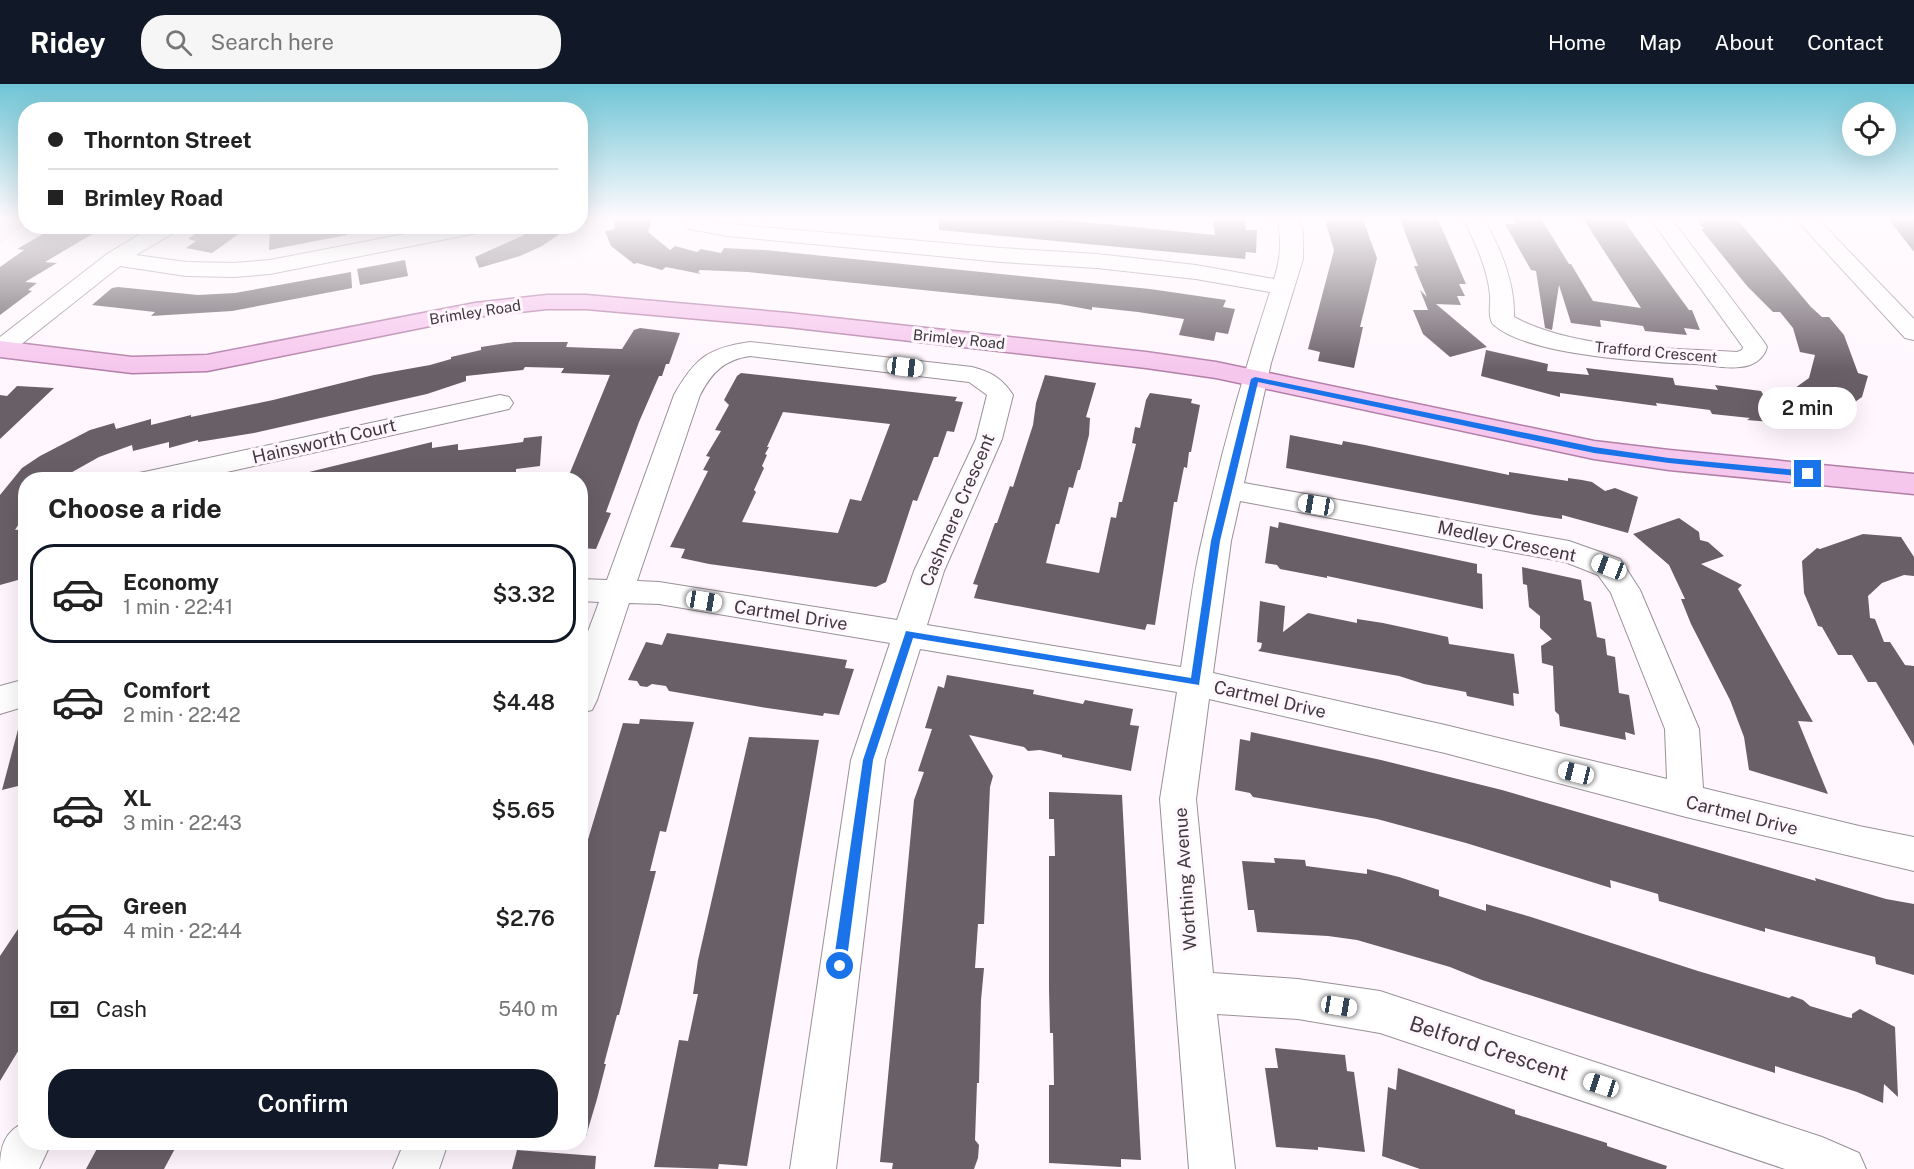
<!DOCTYPE html>
<meta charset="utf-8">
<style>
body{margin:0;font-family:"Public Sans",sans-serif;background:#f6f6f6;color:#222;height:100vh;display:flex;flex-direction:column;font-size:22px;white-space:nowrap}
*{box-sizing:border-box;margin:0}
p{font-size:20px;color:#767676}
.icon{flex:none;width:33px;height:33px;fill:none;stroke:currentColor;stroke-width:2;stroke-linecap:round;stroke-linejoin:round}
.map{position:relative;flex:1;overflow:hidden}
.details{position:absolute;left:18px;top:388px;width:570px;height:678px;display:flex;flex-direction:column;background:#fff;border-radius:24px;box-shadow:0 6px 24px #0002}
.details>*{flex:none}
.banner{position:absolute;left:18px;top:18px;width:570px;height:132px;border-radius:24px;box-shadow:0 6px 24px #0002;display:grid;align-content:center;height:132px;padding:0 30px;background:#fff}
.controls{position:absolute;left:1842px;top:18px;display:grid;gap:12px}
.controls a{display:grid;place-items:center;width:54px;height:54px;border-radius:50%;background:#fff;box-shadow:0 6px 24px #0002;font-size:30px}
.end{position:absolute;width:27px;height:27px;margin:-14px;border:8px solid #1a73e8;background:#fff;box-shadow:0 0 0 3px #fff}
.from{border-radius:50%}
.bubble{position:absolute;height:42px;border-radius:21px;background:#fff;box-shadow:0 6px 24px #0002;font-size:20px;font-weight:600;line-height:42px;text-align:center}
.car{position:absolute;width:18px;height:36px;margin:-18px -9px;border-radius:8px;box-shadow:0 0 4px 2px #0007;background:linear-gradient(#fff 24%,#345 0 40%,#fff 0 76%,#345 0 86%,#fff 0)}
.banner b{display:flex;align-items:center;gap:21px;height:57px;font-size:22px}
.banner b+b{border-top:2px solid #e0e0e0}
.banner i{width:15px;height:15px;background:#222}
ul{padding:0;list-style:none}
li{display:flex;align-items:center;gap:18px;height:99px;margin:0 12px 9px;padding:0 18px;border:3px solid transparent;border-radius:24px}
li div{flex:1}
li b{display:block;font-size:22px}
li em{font-style:normal;font-weight:600}
li.on{border-color:#111827}
li>.icon{width:54px;height:54px;stroke-width:1.5}
h2{padding:0 30px;font-size:27px;line-height:72px}
.pay{display:flex;align-items:center;gap:15px;height:66px;padding:0 30px;font-size:22px}
.pay p{margin-inline-start:auto}
.action{display:flex;gap:12px;margin-top:auto;padding:12px 30px}
.action a{flex:1;height:69px;border-radius:24px;background:#111827;color:#fff;font-size:24px;font-weight:600;line-height:69px;text-align:center}
header{display:flex;align-items:center;gap:36px;box-sizing:border-box;height:84px;padding:0 30px;background:#111827;color:#fff}
header strong{font-size:28px}
nav{display:flex;gap:33px;margin-inline-start:auto;font-size:21px}
.search{width:420px;height:54px;background:#f6f6f6;display:flex;align-items:center;gap:15px;box-sizing:border-box;padding:0 21px;border-radius:24px;color:#767676;font-size:22px}
.map>svg:first-child{display:block}
.green{fill:#f8dff2}
.building{fill:#696067;fill-rule:evenodd}
.lines{fill:none;stroke-linecap:round;stroke-linejoin:round}
.minor-casing{stroke:#999097;stroke-width:2}
.major-casing{stroke:#b27ea8;stroke-width:3}
.minor{fill:#fff;fill-rule:evenodd}
.major{fill:#f6c7ed;fill-rule:evenodd}
.route{fill:#1a73e8}
.labels{text-anchor:middle;dominant-baseline:central;stroke-width:6;stroke-linejoin:round;paint-order:stroke}
.far-street-label{font-size:15px;fill:#3e3a3d;stroke:#fff7fd}
.street-label{font-size:18px;fill:#3e3a3d;stroke:#fff7fd}
.near-street-label{font-size:21px;fill:#3e3a3d;stroke:#fff7fd}
</style>
<header>
<strong>Ridey</strong>
<div class="search"><svg class="icon" aria-label="search" viewBox="0 0 24 24"><circle cx="10" cy="10" r="6"/><path d="M15 15l6 6"/></svg>Search here</div>
<nav><a>Home</a><a>Map</a><a>About</a><a>Contact</a></nav>
</header>
<div class="map">
<svg width="1914" height="1085" viewBox="0 0 1914 1085">
<rect width="100%" height="100%" fill="#fff7fd"/>
<path class="green" d="M0,133h25l1,6 -26,22z"/>
<path class="building" d="M613,133h39l-4,15 22,18 5,-4 22,6 4,-3 20,4 3,-5 41,2 385,39 76,11 -3,7 12,2 -7,25 -12,-2 -2,9 -35,-6 5,-16 -46,-7 -46,-5v3l-33,-6 -311,-32 -48,-2 -2,2 3,2 -35,-7 -4,3 -25,-7 -3,1 -23,-18 -6,-15 10,-2z
M939,133h95l181,18 -2,-13h2v-5h29l2,13h11l-1,23 -10,-1 -1,7 -306,-29z
M1324,133h38l15,41 -17,69h3l-9,41 -36,-7 2,-9 -12,-3 26,-99z
M1399,133h38l29,67h-7l6,12h-8l4,9 -25,-1 51,43 -37,10 -27,-23 -10,-24h15l-8,-20 7,7 -13,-31h4z
M1513,133h27l29,47h2l22,37 48,7 -59,-91h39l68,93h3l8,20 -16,-2 3,7 -42,-4 -2,-5 -43,-6 1,7 -30,-4 -12,-38 -7,45 -7,-2 -9,-57 -5,-1 -26,-46h11z
M1695,133h40l76,90 11,10h7l15,18 14,38 10,3 -6,21 -28,20 -46,-24 21,-15 6,-23 -15,-3 -7,-24 -13,-16h-7l-26,-26 -46,-57h3z
M1887,133h27v35z
M57,142h49l-61,36 12,1 -32,19 12,1 -9,7 4,1 -32,24v-48l24,-17 -7,-1z
M206,142h44l-38,27 -26,-5 10,-7 -8,-2z
M270,142h77v9l-78,15z
M535,142h36l-29,20 -22,10 -41,12 -4,-11 47,-21z
M405,176l3,16 -48,9 -3,-16z
M351,188l1,16 -120,23 -81,5 4,-4 -63,-7 20,-17 6,-1 80,8 37,-2z
M640,244l40,5 -11,31h-3l-4,12h-3l-20,46 -33,90 5,1 -15,36 -16,-1v-68h-13l43,-105 -49,-2 3,-5 -39,-1 -2,3 -57,6v5l-39,13 -173,39 -56,9v-2l-29,8v-6l-36,9 -1,-6 -33,12 -41,23h-32v33l-11,17 9,-1 -5,10 6,-1 -7,28v14l-18,5v-90l22,-27 18,-12 50,-26 24,-7 2,6 35,-10v6l40,-10v2l82,-17 101,-25 56,-10 21,-6v-2l30,-7v-3l33,-5h54l-2,5 56,2 12,-19z
M1486,266l62,14 -1,7 42,4 -3,-7 87,10 2,7 43,5 -3,-5 46,6 8,14 12,-8 16,27 -50,-4 3,-2 -38,-4 -2,-4 -54,-7 1,3 -97,-13v4l-79,-21z
M741,289l216,24 -2,4 8,1 -9,30 -7,-1 -9,26h-4l-17,44 -4,-1 -27,82 -10,5 -167,-23 -28,-6 4,-9 -15,-2 38,-76 -5,-1 7,-13 -4,-1 15,-25 -6,-1 14,-25 -5,-5 13,-24zM783,328l107,12 -29,77 -11,-2 -12,34 -96,-11 14,-30 -2,-2 10,-22 -2,-2 5,-11 -2,-1 4,-7h-2z
M1045,291l51,8 -10,34 4,1 -1,17 -9,35h-2l-5,18 -4,-1 -10,37h-3l-10,39 53,10 12,-56 5,1 3,-16h3l14,-58 -4,-1 3,-16 5,1 6,-28 4,-7 42,6 -1,4 9,2 -9,47h-2l-2,16 -3,-1 -7,35h-3l-19,123 -8,-1 -2,6 -171,-32 4,-13 -5,-1 22,-61h2l13,-37 3,1 20,-62 3,-22z
M17,302l37,2 -54,51v-44l7,1z
M1290,351l52,10 1,-4 22,4 144,30v-3l59,9v-3l14,2 10,2 13,9 10,-3 23,9 -10,36 -66,-18v4l-27,-4 -249,-47z
M542,352l-2,30 -24,3v5l-43,6h-9l1,-7 -41,7h-119v-7l127,-31v6l26,-4v6h3l62,-8 1,-4z
M1679,434l20,14 1,8 8,2 16,14 -23,8 41,21 -4,4 75,133 -15,-1 30,73 -79,-24 -5,-33 -14,-37 -39,-76 -10,-25h4l-16,-34 -36,-31z
M1279,438l198,42v9l5,1 1,35 -156,-33v2l-47,-9 -3,-4 -12,-2 5,-37 8,2z
M1863,450l38,3 13,20v19l-10,-1 -22,8 -14,13 2,22 5,1 9,23h6l15,23 9,1v80l-38,-64h-8l-16,-27h-14l-16,-28 -4,-1 -14,-33 -2,-32 15,-13 3,1z
M1522,483l59,13 3,20 7,2 6,35 8,2 2,16 8,2 4,36 10,2 6,40 -10,-3 1,8 -66,-14 -1,-11 -4,-4 -2,-45 -11,-3 -1,-17 11,-7 -12,-11v-12l-11,-9 -2,-22 -4,-1z
M1260,517l25,5 -2,26 25,-19 49,10v-4l26,4 65,14 1,7 65,10 5,40 -6,-1 1,13 -47,-10 -1,-4 -42,-8 -25,-8 -141,-25 3,-3 1,-5 -5,-1z
M667,549l180,27 -2,8 9,1 -15,46 -15,-2 -1,3 -62,-9 -92,-16 -3,-5 -14,-2 -5,3 -7,-1 -3,-5 -9,-1 18,-38 16,3z
M947,591l87,15 -1,4 50,10 2,-4 48,9 -3,16 9,1 -8,45 -69,-14v-2l-22,-5 -12,1 -4,-4 -55,-12 24,41 -3,11 -6,137h-6l-3,44h9l-3,32 -2,83h-2l-2,57 4,5 -1,13 -4,11h-82l1,-6 -13,-1 34,-362 10,-28 -6,-1 14,-42 -7,-1 13,-42 6,2z
M640,635l54,3 -28,110 -6,-1 -10,40h6l-37,144h-2l-13,49h2l-9,35 -11,37 -6,-1v-269l43,-143 16,1z
M20,638h6v62l-24,6z
M1251,648l130,28 121,30 314,91 -1,-3 71,21 28,5v71l-38,-11 -1,-7 -110,-29v4l-106,-31 -1,-7 -48,-14 1,8 -145,-45 -89,-24 -124,-22 -3,-4 -15,-3 5,-51 10,2z
M749,653l70,3 -72,426 -28,-2 -1,5 -64,-2 25,-127 9,1 10,-47h-5l5,-34z
M1049,708l73,3 19,365 -20,-1v8l-72,-4v-78h5l-1,-52h-3l-1,-44v-133h6l-1,-37h-5z
M1274,774l31,2 1,6 61,8v-5l32,8 40,13v6l47,15v-7l45,13 167,54 91,27 3,-2 11,4 7,6 37,11 5,1v-4l8,-5 35,18 3,70 -14,-13 -1,19 -26,-11 -82,-26v7l-293,-93 -32,-13 -93,-27 -29,-4 -71,-4 -3,-22h-6l-6,-49 33,2z
M26,833v121l-26,43v-125z
M1275,964l70,7 2,16 7,1 11,80 -47,-5v3l-42,-3 -11,-79h13z
M1398,984l117,42v4l92,29v3l60,20 -1,3h-246l-38,-13 6,-69 8,3z
M100,1059h78l-14,26h-78z
M517,1066l79,6 -1,13h-83z"/>
<g class="lines">
<g class="minor-casing">
<path id="minor" d="M680,133h23l25,7 273,24 96,6 99,11 78,14c7,-21 8,-39 3,-62h22l4,17v25l-32,104 -27,120 325,58 51,18 20,31 59,139 4,59 156,38 55,11v34l-228,-54 -241,-64 -236,-54 -13,100 17,174 85,6 82,12 442,146 37,16 7,16h-81l-405,-136 -82,-14 -81,-5 18,155h-46l-29,-370 17,-107 -257,-43 -35,111 -49,409h-46l61,-409 39,-117 -231,-39 -30,-1 -32,97 -5,10 -12,3v-60l19,-51 -19,-1v-22l27,1 67,-185c21,-37 34,-47 76,-53l222,25c19,5 30,11 41,28l-11,44 -58,132 -17,54 254,42c7,-43 11,-86 21,-127 18,-83 41,-166 68,-248l-74,-13 -99,-11 -96,-6 -273,-26 -39,-7zM750,272l219,26 18,13 -11,44 -62,132 -17,49 -238,-38 -22,-1 63,-186c12,-23 24,-35 50,-39zM1240,417l325,61 33,13 13,18 54,136 2,50 -222,-54 -232,-52 18,-132z
M1462,133h21c17,31 32,64 31,100 63,34 152,30 223,35l5,-2 1,-3 -94,-130h21l94,125 3,5c-3,12 -14,19 -27,20 -14,2 -31,-2 -45,-3 -47,-2 -166,-8 -201,-39 -7,-6 -3,-22 -4,-31 -3,-27 -15,-53 -28,-77z
M1794,133h22l98,102v21l-9,-2z
M153,142h26l-2,5 -41,24 50,7 48,1 36,-3 176,-34h46l-2,5 -8,1 -212,42 -36,3 -48,-1 -66,-10 -111,88 -9,2v-19l107,-83z
M500,311l9,2 4,6 -4,6 -318,71h-56l4,-7 10,-2z
M26,595v27l-26,8v-28z
M26,1038v21h25l-12,26h-39c0,-22 4,-38 26,-47z
M404,1059h44l-9,26h-46z"/>
</g>
<g class="major-casing">
<path id="major" d="M547,211h39l202,18 358,39 70,10 378,79 75,9 245,24v20l-245,-24 -75,-11 -378,-81 -70,-10 -358,-41 -202,-18h-39l-72,8 -268,54 -75,2 -132,-16v-16l132,16 75,-2 268,-52z"/>
</g>
<use href="#minor" class="minor"/>
<use href="#major" class="major"/>
</g>
<linearGradient id="sky" x2="0" y2="1"><stop stop-color="#6fc5d6"/><stop offset="0.47" stop-color="#fffbfe"/><stop offset="1" stop-color="#fffbfe" stop-opacity="0"/></linearGradient>
<rect width="1914" height="285" fill="url(#sky)"/>
<path class="route" d="M1255,293l339,70 75,11 139,13 5,3 -5,3 -139,-14 -75,-10 -336,-71 -38,159 -21,144 -286,-47 -40,122 -27,206 -2,5h-9l-2,-5 30,-206 43,-129 285,47 20,-137 40,-162z"/>
<g class="labels">
<g class="far-street-label">
<text transform="translate(475 228) rotate(-9)">Brimley Road</text>
<text transform="translate(959 255) rotate(6)">Brimley Road</text>
<text transform="translate(1656 268) rotate(5)">Trafford Crescent</text>
</g>
<g class="street-label">
<text transform="translate(324 357) rotate(-13)">Hainsworth Court</text>
<text transform="translate(957 426) rotate(-67)">Cashmere Crescent</text>
<text transform="translate(1507 457) rotate(12)">Medley Crescent</text>
<text transform="translate(791 531) rotate(9)">Cartmel Drive</text>
<text transform="translate(1270 615) rotate(13)">Cartmel Drive</text>
<text transform="translate(1742 731) rotate(14)">Cartmel Drive</text>
<text transform="translate(1185 795) rotate(-94)">Worthing Avenue</text>
</g>
<g class="near-street-label">
<text transform="translate(1489 964) rotate(18)">Belford Crescent</text>
</g>
</g>
</svg>
<div class="controls">
<a><svg class="icon" aria-label="locate" viewBox="0 0 24 24"><circle cx="12" cy="12" r="6"/><path d="M12 2v4M12 18v4M2 12h4M18 12h4"/></svg></a>
</div>
<i class="end from" style="left:840px;top:882px"></i>
<i class="end" style="left:1808px;top:390px"></i>
<div class="bubble" style="left:1758px;top:303px;width:99px">2 min</div>
<i class="car" style="left:905px;top:283px;rotate:97deg"></i>
<i class="car" style="left:1316px;top:421px;rotate:280deg"></i>
<i class="car" style="left:1609px;top:483px;rotate:291deg"></i>
<i class="car" style="left:704px;top:517px;rotate:99deg"></i>
<i class="car" style="left:1576px;top:689px;rotate:284deg"></i>
<i class="car" style="left:1339px;top:922px;rotate:99deg"></i>
<i class="car" style="left:1601px;top:1001px;rotate:288deg"></i>
<div class="banner">
<b><i class="from"></i>Thornton Street</b>
<b><i></i>Brimley Road</b>
</div>
<section class="details">
<h2>Choose a ride</h2>
<ul>
<li class="on"><svg class="icon" aria-label="car" viewBox="0 0 24 24"><path d="M5 17H2v-5l4-1 3-4h7l3 4 3 1v5h-3M9 17h6M6 11h13"/><circle cx="7" cy="17" r="2"/><circle cx="17" cy="17" r="2"/></svg><div><b>Economy</b><p>1 min · 22:41</p></div><em>$3.32</em></li>
<li><svg class="icon" aria-label="car" viewBox="0 0 24 24"><path d="M5 17H2v-5l4-1 3-4h7l3 4 3 1v5h-3M9 17h6M6 11h13"/><circle cx="7" cy="17" r="2"/><circle cx="17" cy="17" r="2"/></svg><div><b>Comfort</b><p>2 min · 22:42</p></div><em>$4.48</em></li>
<li><svg class="icon" aria-label="car" viewBox="0 0 24 24"><path d="M5 17H2v-5l4-1 3-4h7l3 4 3 1v5h-3M9 17h6M6 11h13"/><circle cx="7" cy="17" r="2"/><circle cx="17" cy="17" r="2"/></svg><div><b>XL</b><p>3 min · 22:43</p></div><em>$5.65</em></li>
<li><svg class="icon" aria-label="car" viewBox="0 0 24 24"><path d="M5 17H2v-5l4-1 3-4h7l3 4 3 1v5h-3M9 17h6M6 11h13"/><circle cx="7" cy="17" r="2"/><circle cx="17" cy="17" r="2"/></svg><div><b>Green</b><p>4 min · 22:44</p></div><em>$2.76</em></li>
</ul>
<div class="pay"><svg class="icon" aria-label="cash" viewBox="0 0 24 24"><path d="M3 7h18v10H3z"/><circle cx="12" cy="12" r="2"/></svg>Cash<p>540 m</p></div>
<div class="action"><a>Confirm</a></div>
</section>
</div>
